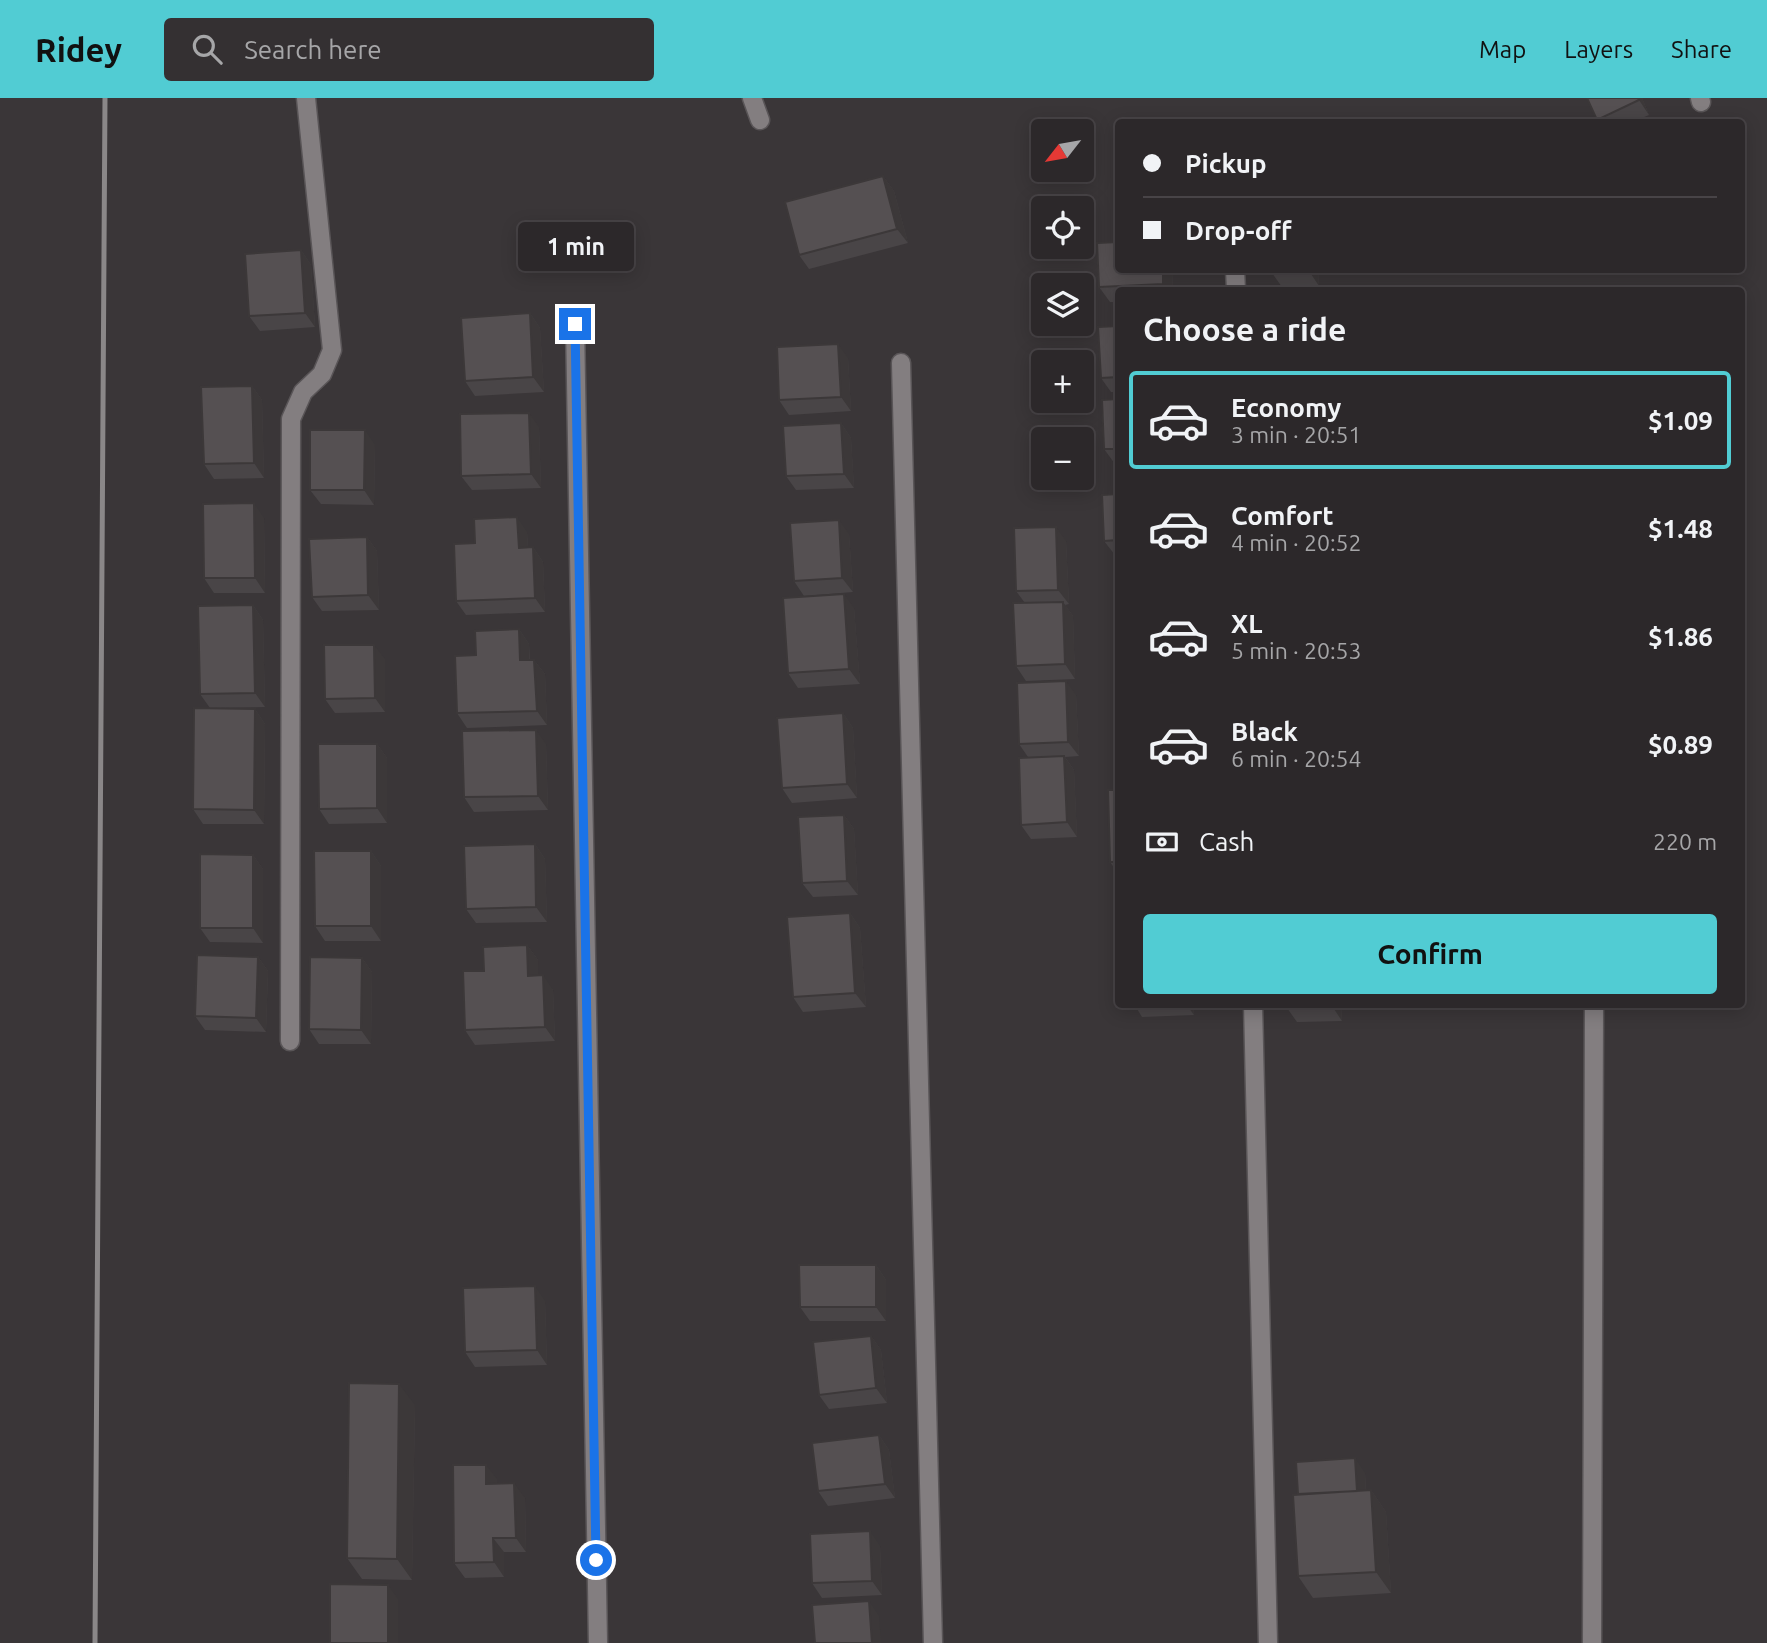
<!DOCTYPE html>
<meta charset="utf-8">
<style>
body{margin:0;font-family:Ubuntu,sans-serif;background:#343032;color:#f1f3f6;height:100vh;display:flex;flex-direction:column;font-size:26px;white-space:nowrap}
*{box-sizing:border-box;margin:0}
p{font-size:23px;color:#a6a6a8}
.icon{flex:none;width:38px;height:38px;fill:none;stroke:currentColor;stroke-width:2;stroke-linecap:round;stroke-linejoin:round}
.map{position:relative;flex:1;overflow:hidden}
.details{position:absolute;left:1115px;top:189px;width:630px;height:721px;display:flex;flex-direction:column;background:#2c282a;border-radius:7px;box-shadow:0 4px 18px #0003,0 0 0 2px #484447}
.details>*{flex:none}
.top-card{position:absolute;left:1115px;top:21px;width:630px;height:154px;border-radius:7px;box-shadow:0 4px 18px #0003,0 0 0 2px #484447;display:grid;align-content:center;height:154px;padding:0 28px;background:#2c282a}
.needle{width:46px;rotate:239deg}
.buttons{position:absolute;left:1031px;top:21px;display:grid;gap:14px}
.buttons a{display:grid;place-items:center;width:63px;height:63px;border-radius:7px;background:#2c282a;box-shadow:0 4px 18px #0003,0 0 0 2px #484447;font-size:35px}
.end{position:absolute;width:32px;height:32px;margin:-16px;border:9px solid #1a73e8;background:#fff;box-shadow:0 0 0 4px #fff}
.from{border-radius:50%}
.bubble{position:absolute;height:49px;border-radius:7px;background:#2c282a;box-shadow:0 4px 18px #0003,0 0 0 2px #484447;font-size:23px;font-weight:700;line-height:49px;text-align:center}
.top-card b{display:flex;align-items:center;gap:24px;height:66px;font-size:26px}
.top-card b+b{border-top:2px solid #484447}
.top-card i{width:18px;height:18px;background:#f1f3f6}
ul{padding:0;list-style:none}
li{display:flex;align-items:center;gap:21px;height:98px;margin:0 14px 10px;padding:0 14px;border:4px solid transparent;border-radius:7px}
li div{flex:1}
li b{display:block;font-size:26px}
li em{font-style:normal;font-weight:700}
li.current{border-color:#51ccd3}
li>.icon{width:63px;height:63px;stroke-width:1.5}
h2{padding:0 28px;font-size:32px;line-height:84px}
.pay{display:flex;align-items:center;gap:18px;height:77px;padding:0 28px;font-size:26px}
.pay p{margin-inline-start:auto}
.cta{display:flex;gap:14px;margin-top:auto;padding:14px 28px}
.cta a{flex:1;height:80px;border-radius:7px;background:#51ccd3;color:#111;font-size:28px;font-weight:700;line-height:80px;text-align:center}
header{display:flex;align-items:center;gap:42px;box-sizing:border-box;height:98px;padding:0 35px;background:#51ccd3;color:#111}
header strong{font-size:33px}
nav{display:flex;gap:38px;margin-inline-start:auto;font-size:24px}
.search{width:490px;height:63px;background:#343032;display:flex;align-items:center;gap:18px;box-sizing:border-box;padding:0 24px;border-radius:7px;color:#a6a6a8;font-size:26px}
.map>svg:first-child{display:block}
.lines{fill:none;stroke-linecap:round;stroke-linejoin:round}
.lane-casing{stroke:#595557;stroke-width:21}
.street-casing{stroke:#595557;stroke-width:21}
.lane{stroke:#837e80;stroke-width:18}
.street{stroke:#837e80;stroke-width:18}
.rail{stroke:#8a8788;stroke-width:5}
.wall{fill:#494547}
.shaded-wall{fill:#3c3839}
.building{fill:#555052;stroke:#3c3839;stroke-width:2}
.route{stroke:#1a73e8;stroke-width:9}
</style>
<header>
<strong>Ridey</strong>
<div class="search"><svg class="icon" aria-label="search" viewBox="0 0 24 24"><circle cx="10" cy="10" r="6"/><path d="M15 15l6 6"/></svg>Search here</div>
<nav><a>Map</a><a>Layers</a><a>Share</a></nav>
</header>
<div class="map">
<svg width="1767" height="1545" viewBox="0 0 1767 1545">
<rect width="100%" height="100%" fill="#3a3638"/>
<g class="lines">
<g class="lane-casing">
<path id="lane" d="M1235,172l1,20
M575,226l23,1319
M901,265l32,1280
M1253,906l15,639
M290,943l1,-622 12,-27 19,-18 10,-24 -26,-252
M1592,1545l2,-639"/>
</g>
<g class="street-casing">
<path id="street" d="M752,0l8,22
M1700,0l1,4"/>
</g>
<use href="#lane" class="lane"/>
<use href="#street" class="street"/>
<path class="rail" d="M95,1545l10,-1545"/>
</g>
<path class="wall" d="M1642,0l7,17 -17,7h-33l-2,-2z
M883,78l11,15 14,52 -99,26 -10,-14z
M301,152l10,15 4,62 -55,4 -11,-15z
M1172,172l1,20h-55v12h-8l-11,-15z
M1318,172l1,16 -37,1 -10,-14z
M530,215l10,15 4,64 -69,4 -10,-15z
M1118,228v66h-7l-10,-14z
M848,260l3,53 -62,4 -10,-15z
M252,288l10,14 2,78 -50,1 -10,-15z
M1118,301v65h-3l-11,-15z
M841,325l10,15 3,50 -58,2 -10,-14z
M539,329l2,61 -69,2 -11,-14z
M375,347l-1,60 -53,-1 -11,-14z
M1118,396v61h-3l-11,-14z
M264,420l1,75h-51l-10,-15z
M527,434l1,16 5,-1 10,15 2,50 -79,3 -10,-14 19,-58z
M849,436l4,58 -49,4 -10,-15z
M367,439l10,14 2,59 -57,1 -10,-14z
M1066,443l3,63 -4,1 8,11 2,63 -49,2 -10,-15 9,-63 -9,-12z
M253,507l10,15 2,87 -55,1 -10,-14z
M854,510l6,76 -62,4 -10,-15z
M519,531l10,15 1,16h4l11,14 2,51 -80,3 -10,-15z
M385,561v53l-50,1 -10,-14z
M1076,597l3,61 -14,1 9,13 3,67 -46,2 -10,-14 7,-68 -9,-13z
M255,611l10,15 -1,100h-61l-10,-15z
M843,615l10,15 4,70 -65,5 -10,-15z
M377,646l10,14v65l-58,1 -10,-15z
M546,646l2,66 -74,2 -10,-15z
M1118,692v83l-8,-11z
M844,717l10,14 4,66 -45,2 -11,-14z
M535,746l10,15 2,63 -71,1 -10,-14z
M371,753l10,15v75h-56l-10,-15z
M253,757l10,14v74l-53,-1 -10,-14z
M850,815l10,15 6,79 -63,5 -10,-15z
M527,847l11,15v16l15,14 2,51 -80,4 -10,-15 19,-59z
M258,859l10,14 -2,61 -61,-2 -10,-14z
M362,860l10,14 -1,72h-52l-10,-15z
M1134,906h59l1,11 -52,2z
M1341,906l1,17 -45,1 -10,-14z
M876,1167l10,15v41h-76l-10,-14z
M545,1203l2,64 -72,2 -10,-15z
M871,1238l10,14 6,53 -58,6 -10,-14z
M415,1307l-3,175 -50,-1 -15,-21z
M879,1337l10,15 6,48 -67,8 -10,-15z
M1365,1375l1,18 5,-1 15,22 5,81 -78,5 -15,-22v-82z
M497,1381v5l28,14 1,54h-22v25l-39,1 -11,-15z
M880,1448l2,49 -60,3 -10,-15z"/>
<path class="shaded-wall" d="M1638,0h4l7,17 -10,-15z
M883,78l11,15 14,52 -11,-14z
M301,152l10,15 4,62 -10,-14z
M1163,172h9l1,20h-5l-5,-6z
M1309,172h9l1,16 -10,-15z
M530,215l10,15 4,64 -11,-15z
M838,246l10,14 3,53 -10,-14z
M252,288l10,14 2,78 -10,-15z
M529,315l10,14 2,61 -10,-14z
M841,325l10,15 3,50 -10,-14z
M365,332l10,15 -1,60 -10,-15z
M254,405l10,15 1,75 -10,-15z
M517,419l10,15 2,31 -10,-15z
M839,422l10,14 4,58 -11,-14z
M1056,429l10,14 3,63 -11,-14z
M367,439l10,14 2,59 -11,-15z
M533,449l10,15 2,50 -10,-14z
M844,496l10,14 6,76 -11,-15z
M1063,504l10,14 2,63 -10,-15z
M253,507l10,15 2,87 -10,-14z
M519,531l10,15 1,31 -10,-15z
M374,547l11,14v53l-10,-14z
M534,562l11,14 2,51 -10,-14z
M1066,583l10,14 3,61 -11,-14z
M255,611l10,15 -1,100 -10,-14z
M843,615l10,15 4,70 -10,-14z
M536,632l10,14 2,66 -10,-14z
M377,646l10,14v65l-10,-15z
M1064,658l10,14 3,67 -10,-15z
M844,717l10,14 4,66 -11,-14z
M535,746l10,15 2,63 -11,-15z
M371,753l10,15v75l-10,-15z
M253,757l10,14v74l-10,-15z
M850,815l10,15 6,79 -11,-14z
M527,847l11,15 1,30 -11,-14z
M258,859l10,14 -2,61 -10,-14z
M362,860l10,14 -1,72 -10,-14z
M543,877l10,15 2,51 -10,-14z
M1186,906h7l1,11z
M1332,906h9l1,17 -10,-15z
M876,1167l10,15v41l-10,-14z
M535,1188l10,15 2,64 -10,-15z
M871,1238l10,14 6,53 -11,-15z
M399,1286l16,21 -3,175 -15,-21z
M879,1337l10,15 6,48 -10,-14z
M1355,1360l10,15 2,40 -10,-15z
M486,1367l11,14v20l-11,-15z
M514,1385l11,15 1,54 -10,-14z
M1371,1392l15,22 5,81 -15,-21z
M870,1433l10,15 2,49 -10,-14z
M493,1440l11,14v25l-10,-15z
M388,1487l10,14v44h-10z
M869,1503l10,15 2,27h-9z"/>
<path class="building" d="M1587,0h51l1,2 -42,20z
M883,78l14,53 -98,26 -14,-53z
M1118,144v28h45v14l-64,3 -2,-44z
M301,152l4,63 -56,3 -4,-62z
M1272,172h37v1l-37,2z
M530,215l3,64 -68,4 -4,-63z
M1118,228v51l-17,1 -3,-51z
M838,246l3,53 -62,3 -2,-53z
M252,288l2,77 -50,1 -3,-77z
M1118,301v50h-14l-2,-49z
M529,315l2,61 -70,2 -1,-62z
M841,325l3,51 -58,2 -3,-50z
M310,332h55l-1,60h-54z
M1118,396v46l-14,1 -2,-46z
M254,405l1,75h-51l-1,-74z
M517,419l2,31 14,-1 2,51 -79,3 -2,-57 21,-1 -1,-24z
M839,422l3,58 -48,3 -4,-58z
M1056,429l2,63 -42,1 -2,-63z
M367,439l1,58 -56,2 -3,-58z
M844,496l5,75 -61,4 -5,-75z
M1063,504l2,62 -49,2 -3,-63z
M253,507l2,88 -55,1 -2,-88z
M519,531l1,31h14l3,51 -80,2 -2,-57 21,-1 -1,-24z
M324,547h50l1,53 -50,1z
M1066,583l2,61 -49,2 -2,-61z
M194,610l61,1 -1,101 -61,-1z
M843,615l4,71 -65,4 -5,-70z
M1115,625h3v54z
M536,632l2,66 -74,1 -2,-66z
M318,646h59v64l-58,1z
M1064,658l3,66 -46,3 -2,-67z
M1108,692h10v72h-8z
M844,717l3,66 -45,2 -4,-66z
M535,746l1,63 -70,2 -2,-63z
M314,753h57v75h-56z
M200,756l53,1v73h-53z
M850,815l5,80 -62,4 -6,-80z
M527,847l1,31 15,-1 2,52 -80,3 -2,-59h21l-1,-24z
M197,857l61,2 -2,61 -61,-2z
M310,859l52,1 -1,72 -52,-1z
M1287,906h45v2l-45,2z
M799,1167h77v42h-76z
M535,1188l2,64 -72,2 -2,-64z
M871,1238l5,52 -57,7 -6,-53z
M349,1285l50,1 -2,175 -50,-1z
M879,1337l6,49 -67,7 -6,-48z
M1355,1360l2,33 -59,3 -2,-32z
M453,1367h33v19l28,-1 2,55h-23l1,24 -40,1z
M1371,1392l5,82 -78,4 -5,-81z
M870,1433l2,50 -60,2 -2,-49z
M330,1486l58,1v58h-58z
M869,1503l3,42h-57l-3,-38z"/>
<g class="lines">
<path class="route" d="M575,226l21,1236"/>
</g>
</svg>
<div class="buttons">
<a><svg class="needle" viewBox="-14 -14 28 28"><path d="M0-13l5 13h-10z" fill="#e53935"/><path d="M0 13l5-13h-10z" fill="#a6a6a8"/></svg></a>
<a><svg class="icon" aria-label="locate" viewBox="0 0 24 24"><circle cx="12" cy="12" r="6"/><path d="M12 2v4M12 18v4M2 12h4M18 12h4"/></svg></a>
<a><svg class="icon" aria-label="layers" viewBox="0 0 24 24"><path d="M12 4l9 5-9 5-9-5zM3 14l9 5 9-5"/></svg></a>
<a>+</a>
<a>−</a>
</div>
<i class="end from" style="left:596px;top:1462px"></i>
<i class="end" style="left:575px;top:226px"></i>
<div class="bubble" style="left:518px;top:124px;width:116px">1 min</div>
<div class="top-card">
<b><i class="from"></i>Pickup</b>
<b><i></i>Drop-off</b>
</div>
<section class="details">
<h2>Choose a ride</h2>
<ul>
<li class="current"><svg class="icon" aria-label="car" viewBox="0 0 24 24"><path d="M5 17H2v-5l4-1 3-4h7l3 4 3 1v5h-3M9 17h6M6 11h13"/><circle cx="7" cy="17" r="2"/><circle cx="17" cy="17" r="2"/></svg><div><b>Economy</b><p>3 min · 20:51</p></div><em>$1.09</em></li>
<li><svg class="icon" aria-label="car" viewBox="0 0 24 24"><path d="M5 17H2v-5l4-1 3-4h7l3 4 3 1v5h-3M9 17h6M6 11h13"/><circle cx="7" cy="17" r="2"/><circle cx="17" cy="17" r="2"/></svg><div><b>Comfort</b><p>4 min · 20:52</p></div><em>$1.48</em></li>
<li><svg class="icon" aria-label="car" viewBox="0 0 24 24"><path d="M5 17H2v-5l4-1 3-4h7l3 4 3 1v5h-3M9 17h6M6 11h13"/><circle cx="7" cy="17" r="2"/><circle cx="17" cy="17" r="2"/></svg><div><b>XL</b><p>5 min · 20:53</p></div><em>$1.86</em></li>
<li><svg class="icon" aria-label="car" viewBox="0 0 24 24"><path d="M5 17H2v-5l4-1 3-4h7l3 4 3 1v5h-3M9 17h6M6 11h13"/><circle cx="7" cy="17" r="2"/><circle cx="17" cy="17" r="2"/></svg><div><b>Black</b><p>6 min · 20:54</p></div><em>$0.89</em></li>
</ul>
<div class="pay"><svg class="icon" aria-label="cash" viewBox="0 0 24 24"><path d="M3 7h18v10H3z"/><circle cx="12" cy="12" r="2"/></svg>Cash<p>220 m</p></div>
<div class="cta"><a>Confirm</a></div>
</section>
</div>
